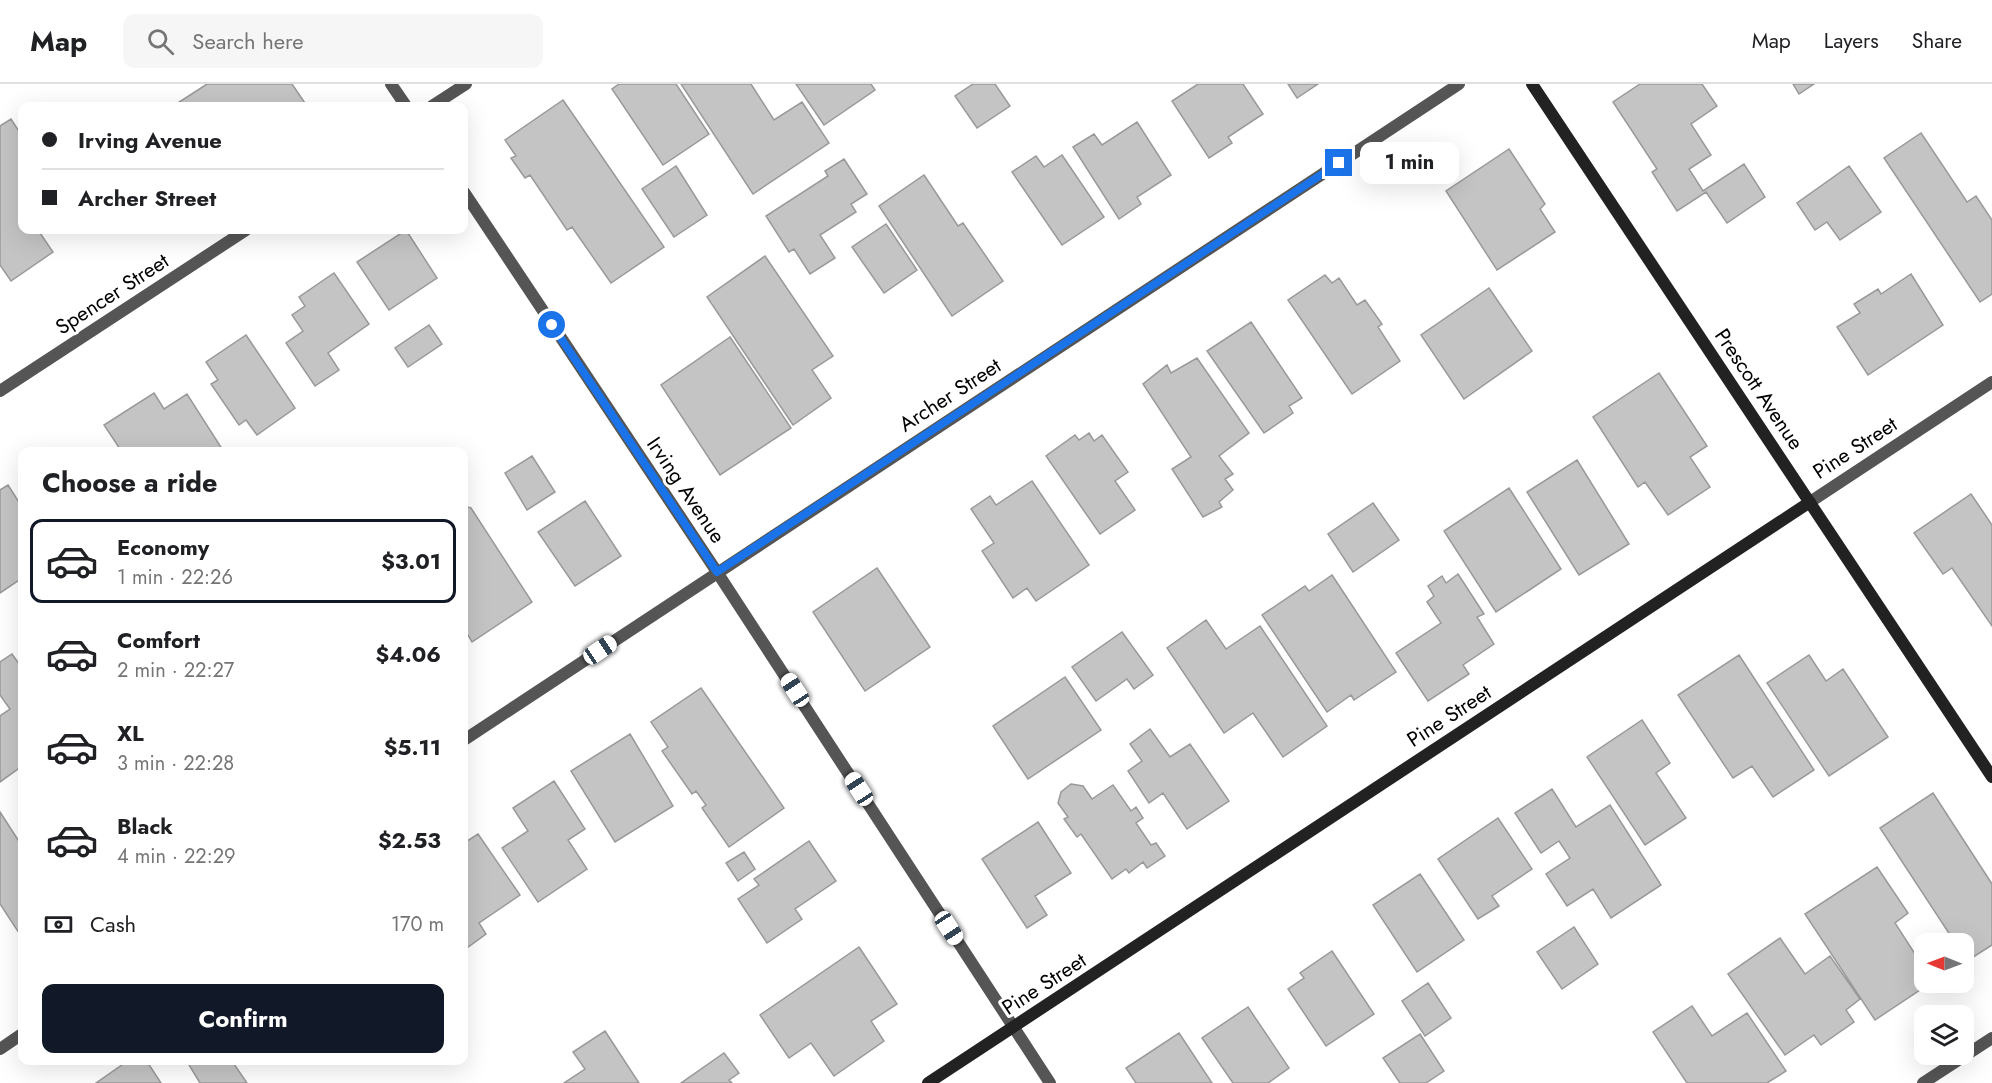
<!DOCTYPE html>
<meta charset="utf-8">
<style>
body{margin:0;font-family:Jost,sans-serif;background:#f6f6f6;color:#202124;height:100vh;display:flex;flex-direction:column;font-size:22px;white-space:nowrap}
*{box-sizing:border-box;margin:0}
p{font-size:20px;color:#757577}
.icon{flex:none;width:33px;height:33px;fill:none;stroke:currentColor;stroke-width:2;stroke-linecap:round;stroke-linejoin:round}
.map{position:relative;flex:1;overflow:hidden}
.sheet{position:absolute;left:18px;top:363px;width:450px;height:618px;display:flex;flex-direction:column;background:#fff;border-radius:12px;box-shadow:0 6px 24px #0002}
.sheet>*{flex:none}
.banner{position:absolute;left:18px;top:18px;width:450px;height:132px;border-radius:12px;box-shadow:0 6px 24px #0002;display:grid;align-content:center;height:132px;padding:0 24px;background:#fff}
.needle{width:39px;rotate:271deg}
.fabs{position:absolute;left:1914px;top:849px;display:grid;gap:12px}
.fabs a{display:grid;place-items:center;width:60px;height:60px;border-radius:12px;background:#fff;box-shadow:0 6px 24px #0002;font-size:30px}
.end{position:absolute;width:27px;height:27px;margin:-14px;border:8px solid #1a73e8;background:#fff;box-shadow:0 0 0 3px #fff}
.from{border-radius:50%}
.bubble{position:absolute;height:42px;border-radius:12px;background:#fff;box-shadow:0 6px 24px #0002;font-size:20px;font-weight:700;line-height:42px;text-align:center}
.car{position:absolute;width:18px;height:36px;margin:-18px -9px;border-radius:8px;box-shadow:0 0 4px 2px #0007;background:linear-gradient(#fff 24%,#345 0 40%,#fff 0 76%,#345 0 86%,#fff 0)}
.banner b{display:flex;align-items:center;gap:21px;height:57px;font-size:22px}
.banner b+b{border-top:2px solid #e0e0e0}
.banner i{width:15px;height:15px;background:#202124}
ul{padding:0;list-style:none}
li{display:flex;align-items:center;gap:18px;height:84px;margin:0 12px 9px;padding:0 12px;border:3px solid transparent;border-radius:12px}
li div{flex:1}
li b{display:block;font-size:22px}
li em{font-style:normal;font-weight:700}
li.current{border-color:#111827}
li>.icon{width:54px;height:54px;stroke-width:1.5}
h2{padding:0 24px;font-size:27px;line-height:72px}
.pay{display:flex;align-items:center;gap:15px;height:66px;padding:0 24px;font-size:22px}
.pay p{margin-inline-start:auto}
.cta{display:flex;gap:12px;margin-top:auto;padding:12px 24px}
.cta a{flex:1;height:69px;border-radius:12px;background:#111827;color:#fff;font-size:24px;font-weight:700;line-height:69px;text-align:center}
header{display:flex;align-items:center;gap:36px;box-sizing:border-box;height:84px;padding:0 30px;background:#fff;border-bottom:2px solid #e0e0e0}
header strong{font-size:28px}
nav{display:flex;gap:33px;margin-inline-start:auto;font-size:21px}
.search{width:420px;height:54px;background:#f6f6f6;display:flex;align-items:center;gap:15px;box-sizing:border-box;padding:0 21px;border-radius:12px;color:#757577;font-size:22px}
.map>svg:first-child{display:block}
.building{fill:#c4c4c4;stroke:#999;stroke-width:1.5}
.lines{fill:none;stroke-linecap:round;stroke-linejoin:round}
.street{stroke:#555;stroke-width:12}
.secondary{stroke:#222;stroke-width:12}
.route{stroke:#1a73e8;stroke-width:8}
.labels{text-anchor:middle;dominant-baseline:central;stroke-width:6;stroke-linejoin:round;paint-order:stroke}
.street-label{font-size:21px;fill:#000;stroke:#fff}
</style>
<header>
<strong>Map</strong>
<div class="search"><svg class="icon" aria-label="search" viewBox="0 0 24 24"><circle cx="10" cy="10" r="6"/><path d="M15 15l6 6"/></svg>Search here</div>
<nav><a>Map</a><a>Layers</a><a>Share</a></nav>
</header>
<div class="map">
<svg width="1992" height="999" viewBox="0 0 1992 999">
<rect width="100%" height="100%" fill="#fff"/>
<path class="building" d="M207,0h85l15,22h-134z
M619,0h57l33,50 -46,31 -51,-76z
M681,0h70l23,36 28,-18 27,41 -76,51z
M796,0h75l4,6 -51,35z
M973,0h22l15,22 -33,22 -22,-32z
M1198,0h45l20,30 -35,23 4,6 -23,15 -37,-57z
M1288,0h30l-21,14z
M1640,0h62l15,22 -26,18 20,31 -22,14 14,22 41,-27 21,33 -38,26 -21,-31 -29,19 -25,-39 5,-3 -44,-67z
M1793,0h21l-15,10z
M563,16l101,147 -53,36 -39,-56 -5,3 -37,-55 -5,3 -14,-20 5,-2 -11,-16z
M11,35l11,17v94h16l15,22 -42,29 -11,-16v-139z
M1137,38l34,53 -34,22 4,7 -22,15 -46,-72 21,-13 8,11z
M1921,49l46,69 9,-6 16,24v74l-12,8 -96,-144z
M1509,65l36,55 -5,5 15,23 -58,38 -51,-79z
M1062,71l42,62 -42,28 -50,-73 24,-16 8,11z
M844,75l23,35 -16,10 5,8 -36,23 15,23 -25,16 -16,-25 -5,3 -23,-36 62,-40 -3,-5z
M676,82l31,49 -33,22 -32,-48z
M1849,82l32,46 -41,28 -13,-18 -12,8 -18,-27z
M924,91l34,51 5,-3 40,58 -51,35 -73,-110z
M886,140l31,46 -33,23 -32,-46z
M406,146l31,48 -48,32 -32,-48z
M765,172l68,100 -21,14 19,28 -38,27 -86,-128z
M334,189l35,51 -41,29 11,17 -24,16 -29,-43 17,-12 -11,-16 13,-9 -6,-9z
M1911,190l32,51 -75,50 -31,-48 23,-14 -6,-9 24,-15 3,5z
M1325,191l7,8 7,-5 18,27 8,-5 17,24 -4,3 22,34 -48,33 -64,-94z
M1489,204l43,63 -68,48 -43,-64z
M1251,238l51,76 -13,8 4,7 -29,20 -57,-82z
M429,241l13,19 -34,23 -13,-19z
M246,251l49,73 -38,27 -11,-15 -7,5 -28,-41 7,-4 -12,-18z
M730,253l61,91 -71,47 -59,-90z
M1197,274l52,75 -30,23 14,18 -8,5 8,11 -14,12 3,5 -19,10 -31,-48 19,-12 -48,-73 24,-19 4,8z
M1659,289l48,73 -17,11 20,30 -42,28 -23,-33 -7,5 -45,-70z
M154,309l10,16 23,-15 37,58h-102l-18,-27z
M1089,349l5,8 8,-6 26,37 -13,9 20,29 -35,24 -54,-78 29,-21 4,5z
M532,372l23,36 -28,18 -22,-37z
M1577,376l52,84 -50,31 -52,-83z
M1032,397l57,84 -53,36 -9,-13 -14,10 -31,-47 12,-8 -23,-34 19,-13 6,9z
M8,401l14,22v71l-22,15v-103z
M1509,404l52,81 -65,43 -52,-81z
M1971,410l21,31v101l-40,-58 -9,6 -29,-41z
M585,417l36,55 -46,30 -37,-54z
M1373,419l26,37 -46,32 -25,-38z
M464,422l7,2 61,94 -60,40 -8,-14z
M877,484l53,79 -65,44 -52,-79z
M1458,490l26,40 -7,3 17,27 -31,21 6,9 -41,27 -32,-48 45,-30 -14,-21 7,-6 -6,-10 14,-10 4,7z
M1332,491l64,97 -42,28 -3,-5 -24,17 -65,-97 43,-29 4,5z
M1206,536l20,29 34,-23 67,100 -44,31 -30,-44 -29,20 -57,-85z
M1122,548l31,43 -19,14 -7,-10 -31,22 -24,-34z
M12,570l10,14v98l-22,16v-66l10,-7 -10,-14v-33z
M1739,571l75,115 -41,27 -21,-31 -19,12 -55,-83z
M1809,571l17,26 17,-12 45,68 -59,39 -62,-93z
M1065,593l36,53 -73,49 -35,-53z
M701,604l83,120 -55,39 -27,-39 4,-3 -10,-14 -4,3 -30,-43 6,-4 -17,-25z
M1642,636l28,43 -14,10 30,45 -41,27 -58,-88z
M1150,645l20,28 20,-13 39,57 -42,28 -24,-36 -14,10 -21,-32 14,-10 -12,-17z
M630,650l43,72 -58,36 -44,-71z
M554,697l31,48 -17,11 19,29 -49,33 -36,-54 26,-17 -15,-23z
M1071,700l12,2 9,13 21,-14 18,26 5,-4 7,11 -7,5 15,22 5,-2 9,13 -18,12 -4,-6 -14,11 -3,-4 -14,10 -31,-45 -4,3 -13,-18 4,-2 -10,-14 3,-11z
M1552,705l24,38 34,-22 51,80 -50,33 -18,-29 -26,17 -21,-32 24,-16 -11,-17 -18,12 -26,-40z
M1933,709l59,91v61l-25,16 -3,-6v-11h-8l-76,-116z
M0,728l22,34v85l-3,2 -19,-29z
M1498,734l34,51 -40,27 7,10 -21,13 -40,-60z
M1038,738l33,51 -36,23 12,19 -20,13 -45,-69z
M478,750l42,61 -41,28 7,11 -22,16v-107z
M809,757l27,40 -41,28 7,10 -35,24 -29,-44 21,-14 -5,-6z
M744,768l11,17 -17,12 -12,-18z
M1877,783l31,46 -13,10 29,45v14h8l-57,38 -70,-106z
M1420,790l44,66 -47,32 -44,-67z
M1574,843l24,37 -36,25 -25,-37z
M1780,854l25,36 25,-18 30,43 -14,11 8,12 -33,23 -7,-10 -29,20 -57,-81z
M859,863l38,57 -26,17 13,20 -50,35 -23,-33 -22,15 -29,-43z
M1332,867l42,63 -48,32 -38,-57 16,-11 -4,-5z
M1428,899l23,35 -26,18 -23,-35z
M1692,922l20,30 35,-23 39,58 -19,12h-80l-34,-51z
M1248,923l41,61 -21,15h-35l-31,-45z
M605,947l34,52h-75l21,-14 -12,-17z
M1179,949l33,50h-76l-10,-15z
M1420,950l24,37 -18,12h-26l-17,-25z
M724,969l15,20 -10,7 3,3h-51z
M129,976h17l15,23h-65z
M186,976h53l-5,4 13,19h-47z"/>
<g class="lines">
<path class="street" d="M391,0l15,22
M432,22l34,-22
M464,108l253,380 333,511
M0,307l246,-161
M1810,418l182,-120
M464,656l995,-656
M0,965l22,-15
M1923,999l69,-45"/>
<path class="secondary" d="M1532,0l460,693
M928,999l882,-581"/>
</g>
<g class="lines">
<path class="route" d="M552,241l165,247 622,-409"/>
</g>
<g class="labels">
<g class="street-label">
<text transform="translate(112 210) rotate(-33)">Spencer Street</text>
<text transform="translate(1759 305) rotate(56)">Prescott Avenue</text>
<text transform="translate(950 311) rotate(-33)">Archer Street</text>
<text transform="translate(1855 364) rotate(-33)">Pine Street</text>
<text transform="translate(686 406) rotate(56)">Irving Avenue</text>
<text transform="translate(1449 632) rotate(-33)">Pine Street</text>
<text transform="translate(1044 900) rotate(-33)">Pine Street</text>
</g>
</g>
</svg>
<div class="fabs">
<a><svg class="needle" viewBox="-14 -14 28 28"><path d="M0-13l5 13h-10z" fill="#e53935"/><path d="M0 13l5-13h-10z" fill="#757577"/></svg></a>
<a><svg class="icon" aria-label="layers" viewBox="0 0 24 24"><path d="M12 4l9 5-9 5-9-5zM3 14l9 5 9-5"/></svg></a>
</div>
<i class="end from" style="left:552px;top:241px"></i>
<i class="end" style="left:1339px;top:79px"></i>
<div class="bubble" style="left:1360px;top:58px;width:99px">1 min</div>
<i class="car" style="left:600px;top:566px;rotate:56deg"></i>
<i class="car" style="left:795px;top:606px;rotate:327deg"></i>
<i class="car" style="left:859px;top:705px;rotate:327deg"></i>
<i class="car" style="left:949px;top:844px;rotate:147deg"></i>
<div class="banner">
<b><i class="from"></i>Irving Avenue</b>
<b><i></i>Archer Street</b>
</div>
<section class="sheet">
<h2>Choose a ride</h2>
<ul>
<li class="current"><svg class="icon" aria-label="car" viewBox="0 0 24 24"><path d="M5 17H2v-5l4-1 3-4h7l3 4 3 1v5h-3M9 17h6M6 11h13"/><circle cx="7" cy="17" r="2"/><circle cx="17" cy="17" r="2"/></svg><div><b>Economy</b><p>1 min · 22:26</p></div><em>$3.01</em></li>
<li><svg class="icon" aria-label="car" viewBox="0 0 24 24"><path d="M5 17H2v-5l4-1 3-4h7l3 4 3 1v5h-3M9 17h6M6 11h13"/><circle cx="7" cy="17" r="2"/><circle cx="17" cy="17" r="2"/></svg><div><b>Comfort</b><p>2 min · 22:27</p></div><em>$4.06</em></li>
<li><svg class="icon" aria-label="car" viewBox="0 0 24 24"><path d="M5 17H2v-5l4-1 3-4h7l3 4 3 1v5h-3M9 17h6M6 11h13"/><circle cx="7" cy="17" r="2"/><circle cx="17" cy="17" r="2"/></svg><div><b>XL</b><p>3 min · 22:28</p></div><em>$5.11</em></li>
<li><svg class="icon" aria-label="car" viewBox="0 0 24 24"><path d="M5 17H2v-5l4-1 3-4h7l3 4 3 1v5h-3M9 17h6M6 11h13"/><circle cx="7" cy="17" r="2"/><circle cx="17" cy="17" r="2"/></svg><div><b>Black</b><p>4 min · 22:29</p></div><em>$2.53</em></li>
</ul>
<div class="pay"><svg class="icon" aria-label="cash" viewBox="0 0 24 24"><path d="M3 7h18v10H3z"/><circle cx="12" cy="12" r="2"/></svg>Cash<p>170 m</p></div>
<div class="cta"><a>Confirm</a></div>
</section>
</div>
